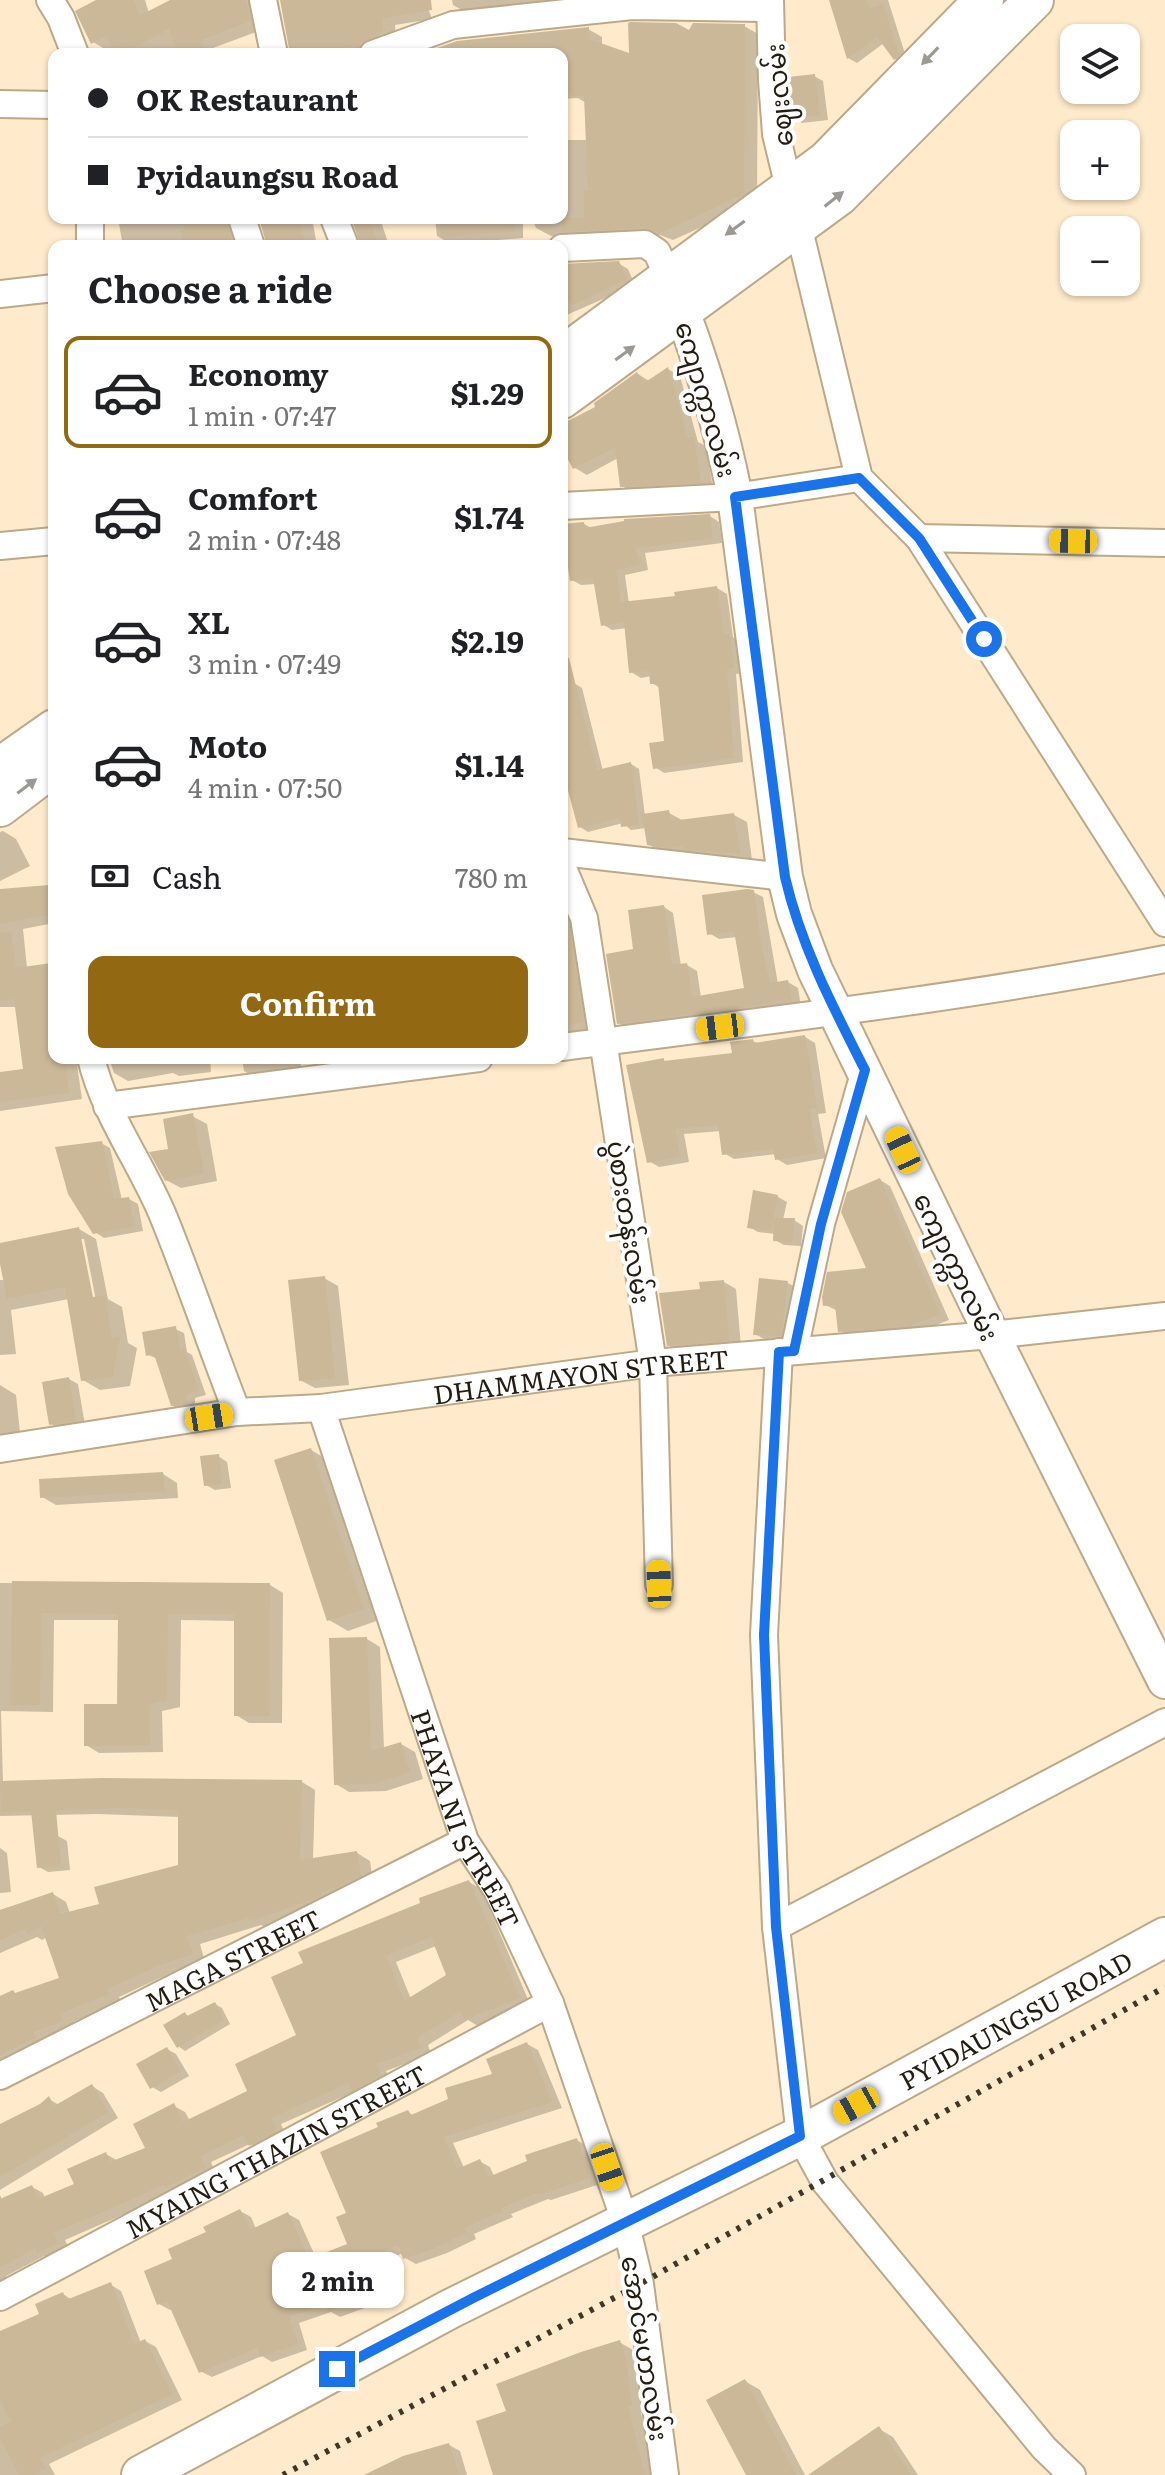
<!DOCTYPE html>
<meta charset="utf-8">
<style>
body{margin:0;font-family:Literata,"Noto Sans Myanmar",serif;background:#f2f2f2;color:#202124;height:100vh;display:flex;flex-direction:column;font-size:30px;white-space:nowrap}
*{box-sizing:border-box;margin:0}
p{font-size:26px;color:#757577}
.icon{flex:none;width:44px;height:44px;fill:none;stroke:currentColor;stroke-width:2;stroke-linecap:round;stroke-linejoin:round}
.map{position:relative;flex:1;overflow:hidden}
.drawer{position:absolute;left:48px;top:240px;width:520px;height:824px;display:flex;flex-direction:column;background:#fff;border-radius:16px;box-shadow:0 2px 6px #0004}
.drawer>*{flex:none}
.guide{position:absolute;left:48px;top:48px;width:520px;height:176px;border-radius:16px;box-shadow:0 2px 6px #0004;display:grid;align-content:center;height:176px;padding:0 40px;background:#fff}
.buttons{position:absolute;left:1060px;top:24px;display:grid;gap:16px}
.buttons a{display:grid;place-items:center;width:80px;height:80px;border-radius:16px;background:#fff;box-shadow:0 2px 6px #0004;font-size:40px}
.end{position:absolute;width:36px;height:36px;margin:-18px;border:10px solid #1a73e8;background:#fff;box-shadow:0 0 0 4px #fff}
.from{border-radius:50%}
.bubble{position:absolute;height:56px;border-radius:16px;background:#fff;box-shadow:0 2px 6px #0004;font-size:26px;font-weight:700;line-height:56px;text-align:center}
.car{position:absolute;width:24px;height:48px;margin:-24px -12px;border-radius:10px;box-shadow:0 0 6px 2px #0007;background:linear-gradient(#f5c518 24%,#345 0 40%,#f5c518 0 76%,#345 0 86%,#f5c518 0)}
.guide b{display:flex;align-items:center;gap:28px;height:76px;font-size:30px}
.guide b+b{border-top:2px solid #e0e0e0}
.guide i{width:20px;height:20px;background:#202124}
ul{padding:0;list-style:none}
li{display:flex;align-items:center;gap:24px;height:112px;margin:0 16px 12px;padding:0 24px;border:4px solid transparent;border-radius:16px}
li div{flex:1}
li b{display:block;font-size:30px}
li em{font-style:normal;font-weight:700}
li.current{border-color:#926912}
li>.icon{width:72px;height:72px;stroke-width:1.5}
h2{padding:0 40px;font-size:36px;line-height:96px}
.pay{display:flex;align-items:center;gap:20px;height:88px;padding:0 40px;font-size:30px}
.pay p{margin-inline-start:auto}
.primary-button{display:flex;gap:16px;margin-top:auto;padding:16px 40px}
.primary-button a{flex:1;height:92px;border-radius:16px;background:#926912;color:#fff;font-size:32px;font-weight:700;line-height:92px;text-align:center}
.map>svg:first-child{display:block}
.shadow{fill:#0003;fill-rule:evenodd}
.building{fill:#cbb899;fill-rule:evenodd}
.lines{fill:none;stroke-linecap:round;stroke-linejoin:round}
.minor-casing{stroke:#bba98a;stroke-width:30}
.major-casing{stroke:#bba98a;stroke-width:38}
.highway-casing{stroke:#bba98a;stroke-width:42}
.minor{stroke:#fff;stroke-width:26}
.major{stroke:#fff;stroke-width:34}
.highway{stroke:#fff;stroke-width:38}
.rail{stroke:#3f3628;stroke-width:6;stroke-dasharray:4 8;stroke-linecap:butt}
.oneway{fill:#9c9994}
.route{stroke:#1a73e8;stroke-width:10}
.labels{text-anchor:middle;dominant-baseline:central;stroke-width:8;stroke-linejoin:round;paint-order:stroke}
.street-label{font-size:26px;fill:#231c11;stroke:#fff}
</style>
<div class="map">
<svg width="1165" height="2475" viewBox="0 0 1165 2475">
<rect width="100%" height="100%" fill="#ffebcb"/>
<path class="shadow" d="M100,0h45l4,13 25,-13h75l8,5 7,24 -51,19 3,6h-113v-6l-10,-6z
M282,0h143l7,19 -37,6 1,16 -32,13h-73z
M452,0h166l-151,13 -14,-8z
M830,0h58l19,60 -3,4 -9,-5 -11,-16 -27,20 -9,-5z
M744,26l14,8 -1,168 -84,38 -13,-5 -68,3 -8,-4 -33,2 -15,-8 -4,-10h30v-78h26l-2,-37 -8,-5 -16,1v-45h-136l162,-25 14,8v9l29,10 59,-24z
M814,76l9,5 5,39 -26,3 -9,-5z
M118,218h124l3,28h-114l-9,-5z
M261,218h51l5,28h-49z
M353,218h27l9,28 -26,-1z
M435,218h88v20l-72,6 -14,-8z
M618,263l10,6 7,16 -73,32v-51z
M668,369l12,7 18,66 8,4 7,43 -79,4 -12,-7 -4,-28 -31,17 -12,-7 -13,-25v-16l35,-19 41,-34 11,7z
M710,516l9,6 3,21 -77,10 3,17 -23,5 4,29 48,-6 40,-10 10,6 6,43 6,4 4,32 -7,1 7,88 -79,11 -9,-6 11,-25 -6,-54 -8,-5 -1,-7 -10,2 -10,-6 -4,-44 -15,2 -10,-6 -6,-40 -15,1 -9,-5 -5,-34 -5,1v-22l22,-1 9,5z
M574,683l8,5 21,83 28,-7 8,5 6,47 24,-3 13,7 52,-5 13,7 5,38 -91,-8 -13,-8 -2,-16 -15,2 -8,-7 -35,9 -8,-5 -18,-64v-78z
M3,831l13,8 14,27 -30,15v-49z
M48,887l6,3v33l-31,6 4,39 27,-1v91h22l6,41 -82,12v-37l26,-4 -9,-63h-17v-116z
M753,892l10,5 15,87 10,-2 10,6 3,18 -173,22 -10,-5 17,-72 29,-44 9,6 8,53 6,-1 10,6 4,26 46,-8 -10,-52 -18,2 -10,-6z
M562,899l7,4 27,125 -34,7z
M805,1037l10,6 11,70 -8,1 8,44 -39,7 -10,-6 -1,-5 -42,5 -10,-6 -3,-22 -37,3 5,28 -30,5 -10,-6 14,-101 5,2 67,-7 18,-14 6,3z
M109,1058h101l1,14 -32,4 -6,-3 -45,8 -14,-8z
M242,1058h58l2,14 -45,6 -13,-7z
M316,1058h41l-1,8 -26,3 -13,-7z
M192,1116l15,8 10,57 -36,7 -15,-8 5,-30z
M101,1143l9,5 12,52 7,-1 9,5 5,27 -39,7 -9,-6z
M880,1180l10,6 59,134 -28,11 -71,6 -10,-7 -2,-19 -13,-6 44,-35z
M755,1193l23,4 9,5 -4,18h11l9,6 -2,20 -17,-1 -9,-5v-6l-17,-2 -9,-5z
M79,1229l17,10 12,60 14,8 6,36 9,5 -7,38 -30,4 -17,-10 -14,-81 -58,11 5,44 -16,1v-75h5l-5,-35zM80,1239h4l13,67 -4,1z
M324,1278l14,8 11,99 -34,3 -15,-8z
M724,1282l12,7 5,58 -60,5 -13,-7 34,-54z
M788,1283l9,5 -7,52 -26,-1 -9,-5z
M175,1329l9,4 3,19 5,3 14,40 -11,3v9l-22,4 -4,-3 5,-1 -16,-48 -10,-4z
M69,1379l9,5 7,41 -25,4 -9,-5z
M0,1385l16,10 5,47 -21,6z
M311,1450l19,11 52,158 -34,12 -19,-11z
M218,1456l9,6 4,26 -16,2 -9,-5z
M163,1474l14,9 1,15 -122,7 -14,-8z
M0,1583l270,2 13,8 -1,130h-33l-13,-8v-94l-55,-1 -1,87 -18,4 1,41 -64,1 -13,-8 33,-39 1,-86h-66l-1,92 -52,-1 2,72 299,-1 13,8 -2,70 44,-7 13,8 3,22 -44,23 -64,21 -4,-2 -61,19 5,18 -34,11 -52,24 2,4 -48,21 2,7 -75,42v-76l1,3 16,-4 45,-15 -15,-42 -5,3 -5,-3 -37,16v-43l53,-16 13,8 4,11 31,-7 79,-39v-50l-82,-3 -98,2z
M367,1639l13,8 4,102 17,-5 14,8 8,27 -37,12 -37,1 -13,-8z
M58,1836l9,5 3,29 -22,2 -9,-5z
M0,1848l7,5 4,39 -11,1z
M469,1882l12,7 49,115 -52,22 -10,-6 -40,25 3,9 -45,17 5,11 -26,14 -9,-5 -75,33 6,14 -25,13 -12,-7 -39,18 5,12 -151,66 4,9 -20,10 -5,-3 -38,20 1,3 -7,4v-88l2,5 30,-13 11,6 2,5 32,-13 29,-31 12,7 30,-12 26,-43 11,6 5,9 60,-29 49,-56 124,-132zM436,1946l13,29 -38,24 -15,-37z
M215,2004l7,4 8,16 -45,27 -7,-5 7,-32 5,3z
M527,2044l11,6 24,58 -109,35 11,25 15,-7 11,6 4,9 83,-36 11,7 12,37 -49,16 -3,-1 -37,15 2,3 -39,17 2,5 -29,14 -31,11 -11,-6 -2,-5 -45,19 12,34 -30,11 -9,-5 -32,11 8,27 -35,12 -10,-6 -50,21 -12,-6 -27,-62 -3,1 -11,-6 16,-44 65,-49 11,6 5,12 32,-15 11,6 17,38 34,-13 -1,-31 31,-86 28,-16 6,4 37,-16 43,-25z
M167,2049l9,5 13,22 -28,16 -9,-5z
M92,2086l11,7 15,25 -118,72v-64l41,-20 8,-7 10,6z
M111,2285l10,6 20,52 4,-2 11,6 26,53 -133,64 6,11h-55v-109l63,-72 9,6z
M619,2342l14,8 6,19 7,43 -5,1 15,62h-161l14,-63z
M745,2381l15,9 45,85h-57z
M879,2429l14,8 25,38h-106z
M449,2445l11,6 7,24h-103z"/>
<path class="building" d="M96,0h38l5,16 31,-16h76l5,21 -50,19 5,14h-28l-9,-25 -47,25h-6l-10,-18 -15,8 -16,-33z
M280,0h151l1,10 -50,8 1,15 -22,10 -4,11 -2,-8 -44,8h-21z
M829,0h38l3,9 13,-5 16,51 -5,5 -17,-23 -30,22z
M631,22l45,1 13,7 4,-7 52,1 -1,170 -86,40 -14,-6 -82,4v-14h22v-27h4l-4,-95h-14v-5l-8,1v-38h-142l37,-13 132,-14v12l40,14 -1,-30z
M815,74l5,41 -29,4 -3,-42z
M183,218h43l8,28h-51l-2,-15 4,-1z
M259,218h40l7,28h-39z
M351,218h18l8,23 -16,5z
M440,218h74l1,13 -75,6z
M619,261l8,18 -54,26 -3,-3 -8,5v-43z
M668,367l20,71 6,-1 7,46 -81,4 -5,-40 -42,22 -11,-21v-24l33,-17 -1,-4 43,-31 7,11z
M710,514l3,24 -77,10 4,17 -24,5 5,32 54,-6 -1,-4 43,-6 7,48h6l4,34 -7,1 7,89 -81,11 -4,-26 15,-2 -6,-57h-8l-1,-13 -20,2 -5,-51 -23,4 -8,-48 -23,3 -6,-40 -2,1v-18l22,-2 1,6 39,-7v-2z
M562,658h7l28,112 34,-8 8,63 -18,2 -1,-9 -42,10 -16,-60z
M669,810l2,11 63,-8 6,41 -57,-5 -1,-3 -14,2 -21,-3 -5,-31z
M49,885l5,29 -54,10v-35z
M747,889l7,1 7,54 9,39 18,-3 4,21 -175,23 -11,-70 27,-5 -5,-39 36,-5 8,60 15,-2 5,34 52,-9 -10,-57 -27,4 -5,-40z
M569,924l15,98 -22,4v-101z
M11,932l5,36 35,-5 3,18v77h11l4,35 -69,9v-30l23,-3 -9,-70 -14,2v-68z
M805,1035l12,73 -8,1 8,44 -42,7 -2,-11 -51,6 -4,-30 -43,4 5,28 -33,6 -21,-98 38,-7v3l68,-8 -2,-11 23,-3 1,4z
M193,1113l11,61 -39,7 -16,-29 19,-3 -5,-30z
M102,1141l12,58 15,-2 5,29 -41,8 -25,-40 -13,-47z
M880,1178l60,136 -30,12 -72,6 -3,-27 -12,1 -1,-9 5,-25 39,-4 -25,-56 6,-20z
M753,1190l25,5 -7,36 -24,-3z
M774,1218h21l-3,24 -19,-1z
M79,1227l14,70 12,-2 7,43 8,-2 -7,41 -32,4 -16,-94 -58,12 -7,-35v-21z
M325,1276l10,102 -36,3 -11,-101z
M759,1278l29,3 -7,55 -28,-1z
M724,1280l5,61 -62,5 -8,-53 41,-4 -1,-7z
M176,1326l4,24 4,-2 15,43 -12,3v10l-24,3 8,-1 -17,-52 -8,2 -4,-24z
M69,1377l7,44 -27,4 -7,-43z
M311,1448l53,161 -37,12 -53,-161z
M219,1454l3,30 -18,2 -4,-30z
M163,1472l2,19 -125,7 -1,-19z
M12,1581l258,2 -1,133h-35v-102h-66l-1,86 -18,4 1,41 -66,1v-42h33l1,-90 -77,-1 -1,92h-29z
M367,1637l4,114 30,-9 9,30 -38,12 -38,1 -5,-147z
M102,1778l200,2 -2,80 57,-9 4,25 -29,14 -11,2 1,3 -8,4 -64,22 -1,-3 -62,18 6,18 -36,12 -50,23 2,5 -49,20 3,7 -30,11 3,5 -36,18v-59l13,-6 2,3 44,-15 -18,-52 -14,8 -2,-5 -25,11v-30l53,-18 7,22 39,-10 -5,-17 84,-22v-55l-63,-2 -59,2 5,56 -24,2 -6,-57 -30,1 -1,-31z
M469,1880l51,118 -55,22 -4,-9 -44,27 4,10 -45,16 5,11 -29,16 -4,-8 -77,35 6,13 -28,15 -5,-11 -44,21 6,11 -41,21 -1,-3 -110,48 5,10 -23,11v-6l-36,19v-68l32,-14 6,14 36,-15 -7,-15 39,-17 4,10 35,-14 -12,-24 41,-21 9,19 64,-31 -12,-27 61,-29 -25,-58 32,-14 -5,-11 122,-49 -1,-5zM431,1937l15,38 -42,26 -18,-45z
M215,2002l9,18 -47,28 -14,-23 22,-13 2,4z
M527,2042l25,60 -108,35 13,32 23,-10 8,18 39,-16 -2,-6 52,-17 13,40 -52,17 -1,-2 -36,15 2,3 -39,17 2,5 -31,15 -32,11 -5,-14 -50,21 13,34 -34,12v-8l-38,13 9,27 -38,13 -2,-10 -59,26 -32,-72 -10,4 -13,-34 28,-12 -4,-10 38,-17 -3,-5 37,-18 10,21 38,-18 21,47 38,-15 -11,-27 10,-4 -26,-61 58,-25 -2,-4 32,-13 3,5 37,-16 -3,-11 47,-14 -6,-15z
M167,2047l14,24 -31,18 -14,-25z
M92,2084l16,28 -108,65v-53l40,-20 9,-8 5,10z
M111,2282l23,62 11,-5 27,55 -132,64 6,11 -12,6h-15l-19,-37v-11l11,-6 -11,-20v-70l39,-17 -4,-10 28,-12 3,8z
M620,2340l6,20 6,45 -4,1 17,69h-152l-17,-54 30,-10 -10,-27 85,-32z
M745,2379l51,96h-50l-40,-75z
M879,2426l32,49h-103z
M449,2443l10,32h-95l39,-19z"/>
<g class="lines">
<g class="minor-casing">
<g id="minor">
<path d="M50,0l11,18 14,36"/>
<path d="M263,0l11,54"/>
<path d="M770,0l2,80 4,54 83,344 60,60 246,385"/>
<path d="M373,54l80,-29 179,-19 138,2"/>
<path d="M0,104l54,1"/>
<path d="M90,218v28"/>
<path d="M242,218l9,28"/>
<path d="M334,218l11,28"/>
<path d="M562,248l83,-4 12,8 11,25"/>
<path d="M0,294l54,-6"/>
<path d="M562,506l173,-9 124,-19"/>
<path d="M919,538l246,5"/>
<path d="M0,546l54,-5"/>
<path d="M562,852l223,25"/>
<path d="M562,866l22,52 69,445 6,221"/>
<path d="M562,1047c201,-26 404,-49 603,-88"/>
<path d="M91,1058c14,58 51,106 73,160 26,64 48,130 73,194"/>
<path d="M107,1106l372,-48"/>
<path d="M794,1351l27,-127 44,-154"/>
<path d="M779,1352l-15,283 12,292 24,209 25,46 219,266 28,27"/>
<path id="s1" d="M321,1408l144,433 32,49 53,113 75,218 15,63 25,191"/>
<path id="s2" d="M0,1449l237,-37 84,-4 332,-45 339,-28 173,-19"/>
<path d="M776,1927l389,-205"/>
<path id="s3" d="M0,2076l465,-235"/>
<path id="s4" d="M0,2297l550,-294"/>
</g>
</g>
<g class="major-casing">
<path id="major" d="M673,288c27,68 48,137 62,209l50,380 9,37 21,56 177,365 173,346"/>
</g>
<g class="highway-casing">
<g id="highway">
<path d="M562,356l264,-195 158,-161"/>
<path d="M562,399l277,-203 195,-196"/>
<path d="M0,767l54,-38"/>
<path d="M0,807l54,-41"/>
<path id="s5" d="M141,2475l309,-166 350,-173 365,-199"/>
</g>
</g>
<use href="#minor" class="minor"/>
<use href="#major" class="major"/>
<use href="#highway" class="highway"/>
<path class="rail" d="M283,2475l357,-191 525,-297"/>
</g>
<defs><path id="oneway-solid" d="M-6-.8H1V-3.2L6.5 0L1 3.2V.8H-6Z" transform="scale(2)"/></defs>
<g class="oneway">
<use href="#oneway-solid" transform="translate(930 56) rotate(134)"/>
<use href="#oneway-solid" transform="translate(834 199) rotate(-38)"/>
<use href="#oneway-solid" transform="translate(735 228) rotate(144)"/>
<use href="#oneway-solid" transform="translate(625 353) rotate(-36)"/>
<use href="#oneway-solid" transform="translate(27 786) rotate(-37)"/>
</g>
<g class="lines">
<path class="route" d="M337,2369l138,-72 325,-161 -24,-209 -12,-292 15,-283 15,-1 27,-127 44,-154c-32,-63 -64,-124 -80,-193l-50,-380 124,-19 60,60 65,101"/>
</g>
<g class="labels">
<g class="street-label">
<text transform="translate(777 95) rotate(-95)">ဈေးလမ်း</text>
<text transform="translate(708 399) rotate(74)">ကျောက္ကာလမ်း</text>
<text transform="translate(631 1222) rotate(81)">ပွဲစားတန်းလမ်း</text>
<text transform="translate(958 1266) rotate(64)">ကျောက္ကာလမ်း</text>
<text stroke="none"><textPath href="#s2" startOffset="586">DHAMMAYON STREET</textPath></text>
<text stroke="none"><textPath href="#s1" startOffset="436">PHAYA NI STREET</textPath></text>
<text stroke="none"><textPath href="#s3" startOffset="260">MAGA STREET</textPath></text>
<text stroke="none"><textPath href="#s5" startOffset="986">PYIDAUNGSU ROAD</textPath></text>
<text stroke="none"><textPath href="#s4" startOffset="312">MYAING THAZIN STREET</textPath></text>
<text transform="translate(647 2348) rotate(81)">အောင်မဟာလမ်း</text>
</g>
</g>
</svg>
<div class="buttons">
<a><svg class="icon" aria-label="layers" viewBox="0 0 24 24"><path d="M12 4l9 5-9 5-9-5zM3 14l9 5 9-5"/></svg></a>
<a>+</a>
<a>−</a>
</div>
<i class="end from" style="left:984px;top:639px"></i>
<i class="end" style="left:337px;top:2369px"></i>
<div class="bubble" style="left:272px;top:2252px;width:132px">2 min</div>
<i class="car" style="left:1073px;top:541px;rotate:271deg"></i>
<i class="car" style="left:720px;top:1027px;rotate:263deg"></i>
<i class="car" style="left:903px;top:1150px;rotate:335deg"></i>
<i class="car" style="left:209px;top:1417px;rotate:81deg"></i>
<i class="car" style="left:659px;top:1584px;rotate:358deg"></i>
<i class="car" style="left:856px;top:2105px;rotate:241deg"></i>
<i class="car" style="left:607px;top:2167px;rotate:161deg"></i>
<div class="guide">
<b><i class="from"></i>OK Restaurant</b>
<b><i></i>Pyidaungsu Road</b>
</div>
<section class="drawer">
<h2>Choose a ride</h2>
<ul>
<li class="current"><svg class="icon" aria-label="car" viewBox="0 0 24 24"><path d="M5 17H2v-5l4-1 3-4h7l3 4 3 1v5h-3M9 17h6M6 11h13"/><circle cx="7" cy="17" r="2"/><circle cx="17" cy="17" r="2"/></svg><div><b>Economy</b><p>1 min · 07:47</p></div><em>$1.29</em></li>
<li><svg class="icon" aria-label="car" viewBox="0 0 24 24"><path d="M5 17H2v-5l4-1 3-4h7l3 4 3 1v5h-3M9 17h6M6 11h13"/><circle cx="7" cy="17" r="2"/><circle cx="17" cy="17" r="2"/></svg><div><b>Comfort</b><p>2 min · 07:48</p></div><em>$1.74</em></li>
<li><svg class="icon" aria-label="car" viewBox="0 0 24 24"><path d="M5 17H2v-5l4-1 3-4h7l3 4 3 1v5h-3M9 17h6M6 11h13"/><circle cx="7" cy="17" r="2"/><circle cx="17" cy="17" r="2"/></svg><div><b>XL</b><p>3 min · 07:49</p></div><em>$2.19</em></li>
<li><svg class="icon" aria-label="car" viewBox="0 0 24 24"><path d="M5 17H2v-5l4-1 3-4h7l3 4 3 1v5h-3M9 17h6M6 11h13"/><circle cx="7" cy="17" r="2"/><circle cx="17" cy="17" r="2"/></svg><div><b>Moto</b><p>4 min · 07:50</p></div><em>$1.14</em></li>
</ul>
<div class="pay"><svg class="icon" aria-label="cash" viewBox="0 0 24 24"><path d="M3 7h18v10H3z"/><circle cx="12" cy="12" r="2"/></svg>Cash<p>780 m</p></div>
<div class="primary-button"><a>Confirm</a></div>
</section>
</div>
